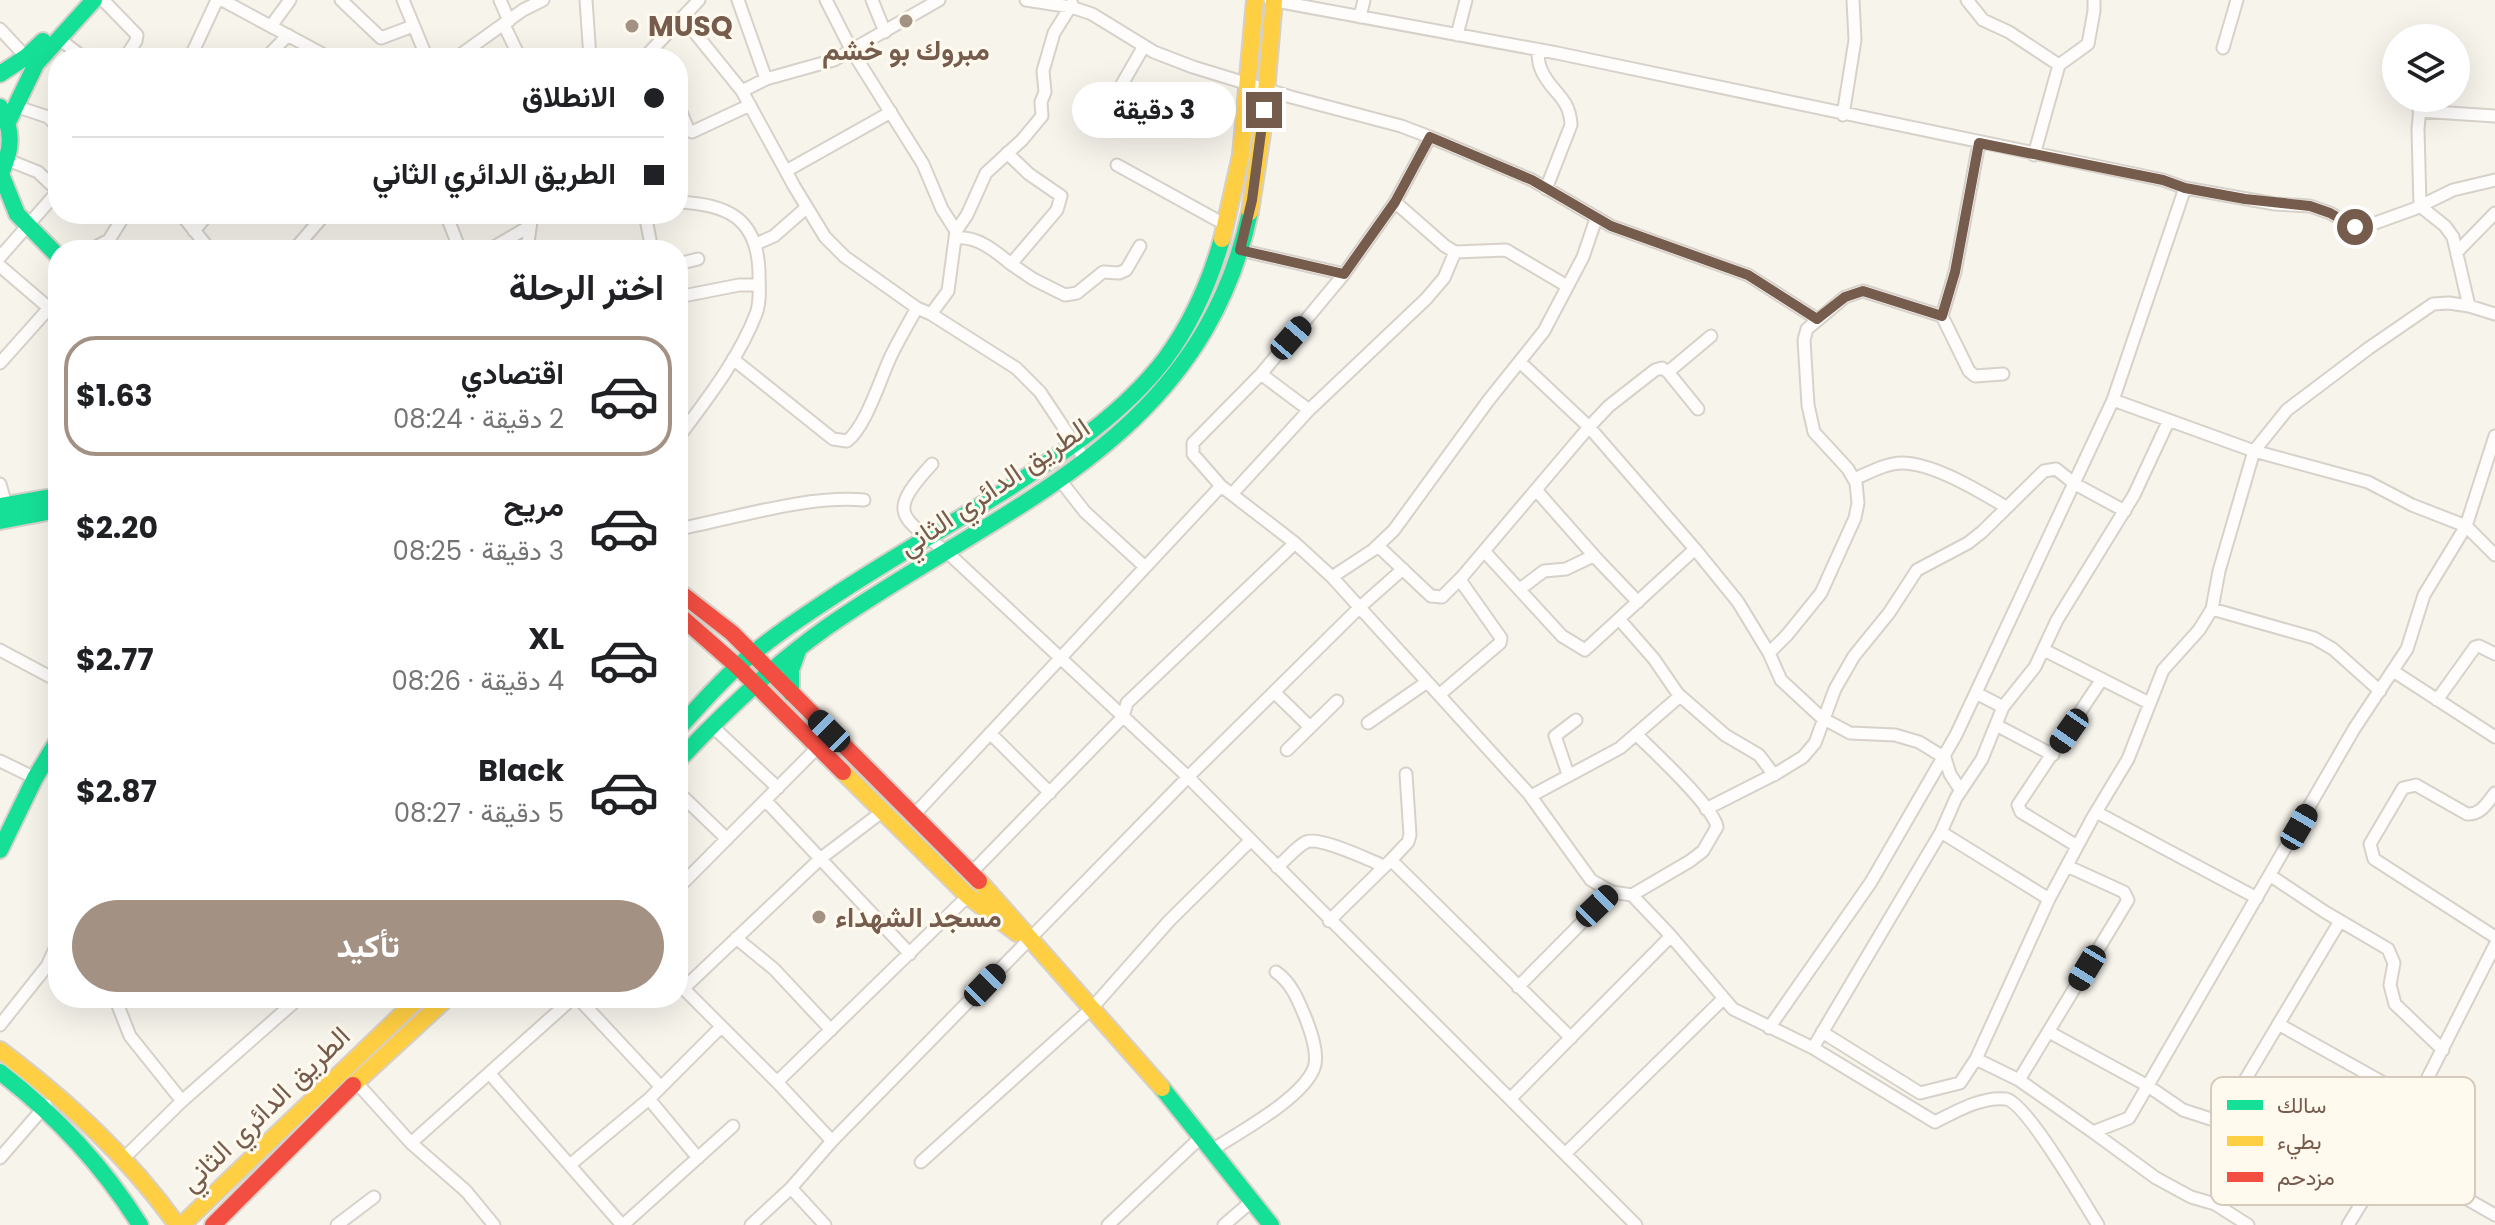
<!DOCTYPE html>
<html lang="ar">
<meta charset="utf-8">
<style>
body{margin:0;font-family:Poppins,Vazirmatn,sans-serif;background:#f6f6f6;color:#202124;direction:rtl;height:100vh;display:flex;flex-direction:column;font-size:30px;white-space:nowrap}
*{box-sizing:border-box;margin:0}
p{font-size:26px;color:#757577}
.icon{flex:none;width:44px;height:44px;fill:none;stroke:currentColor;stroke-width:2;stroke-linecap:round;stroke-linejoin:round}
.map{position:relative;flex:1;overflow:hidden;direction:ltr}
.drawer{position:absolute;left:48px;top:240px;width:640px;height:768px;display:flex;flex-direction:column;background:#fff;border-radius:32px;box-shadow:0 8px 32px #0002;direction:rtl}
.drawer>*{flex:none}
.guide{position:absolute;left:48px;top:48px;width:640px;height:176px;border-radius:32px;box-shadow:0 8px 32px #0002;direction:rtl;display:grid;align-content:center;height:176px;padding:0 24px;background:#fff}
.tools{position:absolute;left:2382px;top:24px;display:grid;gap:16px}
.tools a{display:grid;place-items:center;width:88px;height:88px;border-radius:50%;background:#fff;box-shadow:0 8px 32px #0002;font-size:40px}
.end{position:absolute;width:36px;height:36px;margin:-18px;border:10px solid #765c4c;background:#fff;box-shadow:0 0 0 4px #fff}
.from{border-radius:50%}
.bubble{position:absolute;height:56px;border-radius:28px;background:#fff;box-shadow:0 8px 32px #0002;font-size:26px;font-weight:700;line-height:56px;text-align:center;direction:rtl}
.car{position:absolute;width:24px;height:48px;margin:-24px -12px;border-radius:10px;box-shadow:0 0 6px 2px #0007;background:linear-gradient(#222 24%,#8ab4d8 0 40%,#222 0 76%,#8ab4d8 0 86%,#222 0)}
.guide b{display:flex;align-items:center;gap:28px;height:76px;font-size:30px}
.guide b+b{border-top:2px solid #e0e0e0}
.guide i{width:20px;height:20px;background:#202124}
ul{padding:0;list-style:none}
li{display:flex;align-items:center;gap:24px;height:120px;margin:0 16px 12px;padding:0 8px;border:4px solid transparent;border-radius:32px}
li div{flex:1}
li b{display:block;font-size:30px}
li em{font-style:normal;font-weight:700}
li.on{border-color:#a39184}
li>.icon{width:72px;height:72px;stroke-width:1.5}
h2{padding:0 24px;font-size:36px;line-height:96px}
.action{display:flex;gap:16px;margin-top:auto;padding:16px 24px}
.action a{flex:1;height:92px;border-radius:48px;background:#a39184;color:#fff;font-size:32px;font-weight:700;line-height:92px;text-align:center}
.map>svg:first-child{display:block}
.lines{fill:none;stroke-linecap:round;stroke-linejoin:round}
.street-casing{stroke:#d7d1ca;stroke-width:15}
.fast-casing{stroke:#d7d0c8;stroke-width:20}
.slow-casing{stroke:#d7d0c8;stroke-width:20}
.jam-casing{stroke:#d7d0c8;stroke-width:20}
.street{stroke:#fefdfc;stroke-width:11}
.fast{stroke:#16e098;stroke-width:16}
.slow{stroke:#ffcf43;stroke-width:16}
.jam{stroke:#f24e42;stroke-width:16}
.route{stroke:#765c4c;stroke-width:10}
.poi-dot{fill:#a39184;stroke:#fff9ee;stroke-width:3}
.labels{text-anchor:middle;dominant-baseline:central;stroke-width:6;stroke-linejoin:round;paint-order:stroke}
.poi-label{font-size:28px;font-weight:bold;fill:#765c4c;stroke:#fff9ee;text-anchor:start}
.street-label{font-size:28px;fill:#765c4c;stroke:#fff9ee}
.key{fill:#fff9ee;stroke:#d6cabd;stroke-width:2}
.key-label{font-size:22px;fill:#765c4c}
</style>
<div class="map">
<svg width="2495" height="1225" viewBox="0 0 2495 1225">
<rect width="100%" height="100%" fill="#f7f4ec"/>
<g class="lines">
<g class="street-casing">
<path id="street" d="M103,0l34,35 -1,6 -11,17
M222,0l108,58
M341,0l40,38 32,-12
M403,0l24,58
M500,0l9,21
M586,0l4,58
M738,0l28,79
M826,0l26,51 71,113 19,45 14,22 -8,60 -17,23 85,54 24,24 46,69
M872,0l13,32
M1026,0l45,7 21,7 62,38 39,15 98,30 110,29 29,11 102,43 79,46 137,49 69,44
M1270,0l287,53 606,127 22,8 -72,212 -157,335 -85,147 -102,146
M1967,0l16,20 26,12 50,33
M1360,17l4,-17
M683,18l59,73 52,95 31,51 20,20 72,51 14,6
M504,25l16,33
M271,26l19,-26
M0,29l26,28
M1457,35l9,-35
M58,38l26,20
M2223,48l14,-48
M1538,50c0,6 0,13 3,19 8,22 29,27 30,56l-25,64
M190,58l27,-58
M266,58l22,-23
M456,58l67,-48 20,-10
M644,58l55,-58
M742,91l24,-12 68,-19 105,-60
M2421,98l-3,31 2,77 25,20 8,11 16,69
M678,105l10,24 4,3 58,-27
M15,106l33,11 10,10
M2419,111l76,5
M1106,112l38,-66
M1843,115l12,-75 -2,-40
M2034,155l25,-90 29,-21 6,-33v-11
M8,160l30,12 20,19
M1117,165l109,60
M786,171l105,-59
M2185,188l90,16 35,2 20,7 25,14 12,-1 47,-17 39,-19 42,-10
M678,202c49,2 79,16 81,69 0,14 2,30 -3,43 -18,46 -49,85 -78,124
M1395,202l50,44 10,6 51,-2 61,36
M181,214l29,36
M446,214l14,36
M645,214l7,36
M194,231l14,-17
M956,231l11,-16 19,-42 36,-33 20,-24 -1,-14 4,-10 -2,-21 11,-38 18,-29
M956,238c22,-2 39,13 55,26l46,-54 4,-14 -32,-22 -22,-21
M756,244l18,-8 32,-28
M90,250l19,-10 16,-26
M294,250l31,-36
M489,250l41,-24
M527,250l5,-36
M1240,250l104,24
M2457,252l38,-39
M0,257l58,-66
M678,264l20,-5
M1011,264l22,15 32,16 12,-2 26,-21 16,1 7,-3 14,-24
M0,266l49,42
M678,297l61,-12h20
M1942,316l27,55 6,5 28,-2
M733,359l100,80 14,2c18,-13 33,-61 43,-83 8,-17 18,-34 27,-50
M1520,362l69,65 106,122 43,53 31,51 12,27 41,38 28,15 45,2 24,7 26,16 5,16 11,17
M0,363l58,-65
M1668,372l43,-36
M1261,374l48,36
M2113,400l141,51 114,31 44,23 54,21 29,29
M932,464c-46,50 -32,52 16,89l240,224 448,448
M1854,479c15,-6 32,-16 48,-16 31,0 77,28 104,44
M1060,480l25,32 59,54
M0,484l6,21
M1221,486l-28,-32v-11l68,-69 83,-100 51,-72 35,-65
M1536,490l60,68
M1232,494l77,-84 117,-111 18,-21 11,-26
M678,529c58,-11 128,-34 186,-29
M1378,546l53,50 11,1 20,-20 127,-150 20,-21 46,-36 7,-2 6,4 30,37
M1484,551l78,85 23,14 110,-101
M1332,577l41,-27 21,-20 94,-129 56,-70 39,-74 13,-38
M1520,589l24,-18 22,-2 25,-12 5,1 42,44
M2212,609l7,-38 35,-120 33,-41 82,-62 64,-44 16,-1 20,3 26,8
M1619,619l35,40 24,35 47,41 34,20 15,20
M0,650l58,31
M2044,650l105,53
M1769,653l18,-18 34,-42 34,-75 3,-15 -2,-20 -8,-14 -34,-37 -6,-27 -4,-65 3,-11 38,-32 18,-6 79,25 13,-44 24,-129
M2393,671l102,66
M1274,692l36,35
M1976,693l27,14
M1439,695l61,-52 1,-5 -41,-58
M2437,700l38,-53 4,-1 16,8
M1368,723l59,-41
M711,725l67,63
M1996,725l57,30
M990,733l60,60
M1287,750l50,-49
M0,761l35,17
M1568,774l-13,-38 21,-16
M678,792l49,47
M2495,793c-8,10 -14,22 -28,21l-51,-29 -13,3 -33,56 4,15 121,78
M1531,796l89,-48 60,-52
M766,801l144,153
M1706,809l71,-36 26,-16 12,-14 20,-54 19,-33 35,-43 28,-43 51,-27 14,-11 62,-61 12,-2 19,15 50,27
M2096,812l161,86
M913,816l308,-330 74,57 37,34 197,217 62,86 21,12 20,3 39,41 62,73 80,39 122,74c20,-10 47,-26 71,-23 21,4 78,104 92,126
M1941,832l108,67
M2077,846l-56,-34 -3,-7 84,-126
M1391,860l17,-18 2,-7 -4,-61
M1277,867c9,-7 19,-20 29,-25 14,-6 63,18 78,24
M972,872l151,-155 4,-14 168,-160
M2271,876l54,36 63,37 6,14 -4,22 5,19 48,46
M678,888l140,-141
M1632,895l58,-34 13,-10 14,-24c-4,-21 -62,-74 -80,-92
M1329,921l62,-61 180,178
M736,938l38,31 57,61
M678,983l99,99 55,59
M1518,987l94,-95
M684,988l136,-129 63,-48
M115,998l15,38 52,65
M578,998l83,89
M0,1025l47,-59 11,-24
M2280,1025l136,76
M1822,1032l98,61 40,-10 16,-24 73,-160 44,-82 35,-58 35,-89 36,-40 13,-21 102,29 19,11 47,42
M2049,1032l99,54 35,24 37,12
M1813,1048l128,-216 15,-34 26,-39 21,-52 32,-40 22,-47 77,-125 35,-75
M1976,1059l43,21 74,52
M490,1074l132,151
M2019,1080l109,-180 -4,-8 -57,-26
M356,1082l55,61 55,48 28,34
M777,1082l191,-186
M649,1099l49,59
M1510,1099l161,-163
M411,1143l162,-145
M1212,1150c27,-18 90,-51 102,-82 5,-14 -3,-36 -8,-49 -7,-17 -14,-36 -30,-47
M1565,1154l158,-155
M2277,1157l30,-46 5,-2 75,46
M0,1158l46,-53
M124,1158l58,-57 117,-103
M921,1162l171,-154 77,-87 82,-81
M571,1164l78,-65 72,-72
M2378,1176l117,-231
M2311,1178l-91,-56 120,-201
M791,1188l34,37
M2215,1204l40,-61
M337,1225l37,-28
M623,1225l110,-99
M751,1225l40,-37 41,-47 356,-364 172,-170 43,-38
M1108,1225l93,-88
M1224,1225l28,-24
M2248,1225l-33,-21 -24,-7 -35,-19 -63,-46 36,-14 225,-389 53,-80 17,-54 42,-69 29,-90
M2348,1225l30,-49 25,-5 34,11 58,33"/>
</g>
<g class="fast-casing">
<path id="fast" d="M0,74l26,-17 17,-16
M0,107c14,24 12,44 0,68
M9,120l27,-56 58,-64
M1,174l16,40 41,42
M0,506l58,-10
M0,521l58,-11
M791,693v-23l8,-22
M678,729c19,-21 38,-43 59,-62 31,-28 68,-52 103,-75 54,-35 111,-68 166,-102 57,-37 117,-76 159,-131 26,-35 45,-78 57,-120
M678,761c46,-49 94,-95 149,-134 171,-120 373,-183 423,-415
M0,850l35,-72 23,-38
M0,1072c57,44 102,92 140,153
M1162,1088l109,137"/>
</g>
<g class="slow-casing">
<path id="slow" d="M1250,212l13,-85 11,-127
M1222,239l19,-84 14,-155
M843,772l125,124 49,37
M979,881l183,207
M0,1050c67,51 128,106 177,175
M353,1085l94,-87
M182,1225l237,-227"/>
</g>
<g class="jam-casing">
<path id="jam" d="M678,591l54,42 247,248
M678,614l60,53 105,105
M213,1225l140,-140"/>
</g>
<use href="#street" class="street"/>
<use href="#fast" class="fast"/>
<use href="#slow" class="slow"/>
<use href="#jam" class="jam"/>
</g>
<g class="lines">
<path class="route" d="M1264,110l-12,90 -12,50 104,24 51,-72 35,-65 102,43 79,46 137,49 69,44 28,-22 18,-6 79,25 13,-44 24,-129 184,37 22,8 60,11 65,7 20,7 25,14"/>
</g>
<g class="poi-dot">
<circle cx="906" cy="21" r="8"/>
<circle cx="632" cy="26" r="8"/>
<circle cx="819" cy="917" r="8"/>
</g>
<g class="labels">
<g class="poi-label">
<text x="648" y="26">MUSQ</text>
<text x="906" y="50" text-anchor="middle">مبروك بو خشم</text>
<text x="835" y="917">مسجد الشهداء</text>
</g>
<g class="street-label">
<text transform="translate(994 487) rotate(-34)">الطريق الدائري الثاني</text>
<text transform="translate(265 1109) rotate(-44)">الطريق الدائري الثاني</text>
</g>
</g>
<rect x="2211" y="1077" width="264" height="128" rx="12" class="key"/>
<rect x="2227" y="1100" width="36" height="10" fill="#16e098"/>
<rect x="2227" y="1136" width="36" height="10" fill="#ffcf43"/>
<rect x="2227" y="1172" width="36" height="10" fill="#f24e42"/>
<g class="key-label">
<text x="2277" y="1113">سالك</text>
<text x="2277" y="1149">بطيء</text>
<text x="2277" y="1185">مزدحم</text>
</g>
</svg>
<div class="tools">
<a><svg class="icon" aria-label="layers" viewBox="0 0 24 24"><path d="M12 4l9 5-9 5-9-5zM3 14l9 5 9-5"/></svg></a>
</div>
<i class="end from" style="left:2355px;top:227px"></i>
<i class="end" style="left:1264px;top:110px"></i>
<div class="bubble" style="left:1072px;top:82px;width:164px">3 دقيقة</div>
<i class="car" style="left:1291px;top:338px;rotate:41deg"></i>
<i class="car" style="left:829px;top:731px;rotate:315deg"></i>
<i class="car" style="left:2069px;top:731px;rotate:215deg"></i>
<i class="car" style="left:2299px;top:827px;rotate:30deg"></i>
<i class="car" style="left:1597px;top:906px;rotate:46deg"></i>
<i class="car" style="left:2087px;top:968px;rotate:211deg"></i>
<i class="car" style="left:985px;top:985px;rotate:44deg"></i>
<div class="guide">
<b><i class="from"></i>الانطلاق</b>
<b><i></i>الطريق الدائري الثاني</b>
</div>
<section class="drawer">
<h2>اختر الرحلة</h2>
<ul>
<li class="on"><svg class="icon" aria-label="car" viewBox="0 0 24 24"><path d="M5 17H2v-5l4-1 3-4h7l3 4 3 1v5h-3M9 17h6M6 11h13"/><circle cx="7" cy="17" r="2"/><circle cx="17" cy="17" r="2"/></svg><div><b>اقتصادي</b><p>2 دقيقة · 08:24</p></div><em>$1.63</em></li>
<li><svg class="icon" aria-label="car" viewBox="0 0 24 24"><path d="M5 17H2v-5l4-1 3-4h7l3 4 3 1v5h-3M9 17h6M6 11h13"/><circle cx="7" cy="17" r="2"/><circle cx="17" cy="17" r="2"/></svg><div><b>مريح</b><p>3 دقيقة · 08:25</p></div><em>$2.20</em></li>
<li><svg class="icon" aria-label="car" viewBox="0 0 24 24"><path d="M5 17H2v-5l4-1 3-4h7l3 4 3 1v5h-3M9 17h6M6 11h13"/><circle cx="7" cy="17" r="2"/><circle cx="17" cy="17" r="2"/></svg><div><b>XL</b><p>4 دقيقة · 08:26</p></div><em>$2.77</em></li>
<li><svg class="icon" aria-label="car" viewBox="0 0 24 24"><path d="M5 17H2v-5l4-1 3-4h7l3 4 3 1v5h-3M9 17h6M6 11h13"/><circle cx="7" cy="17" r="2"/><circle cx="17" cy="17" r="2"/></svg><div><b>Black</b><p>5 دقيقة · 08:27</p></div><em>$2.87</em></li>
</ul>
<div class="action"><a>تأكيد</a></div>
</section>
</div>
